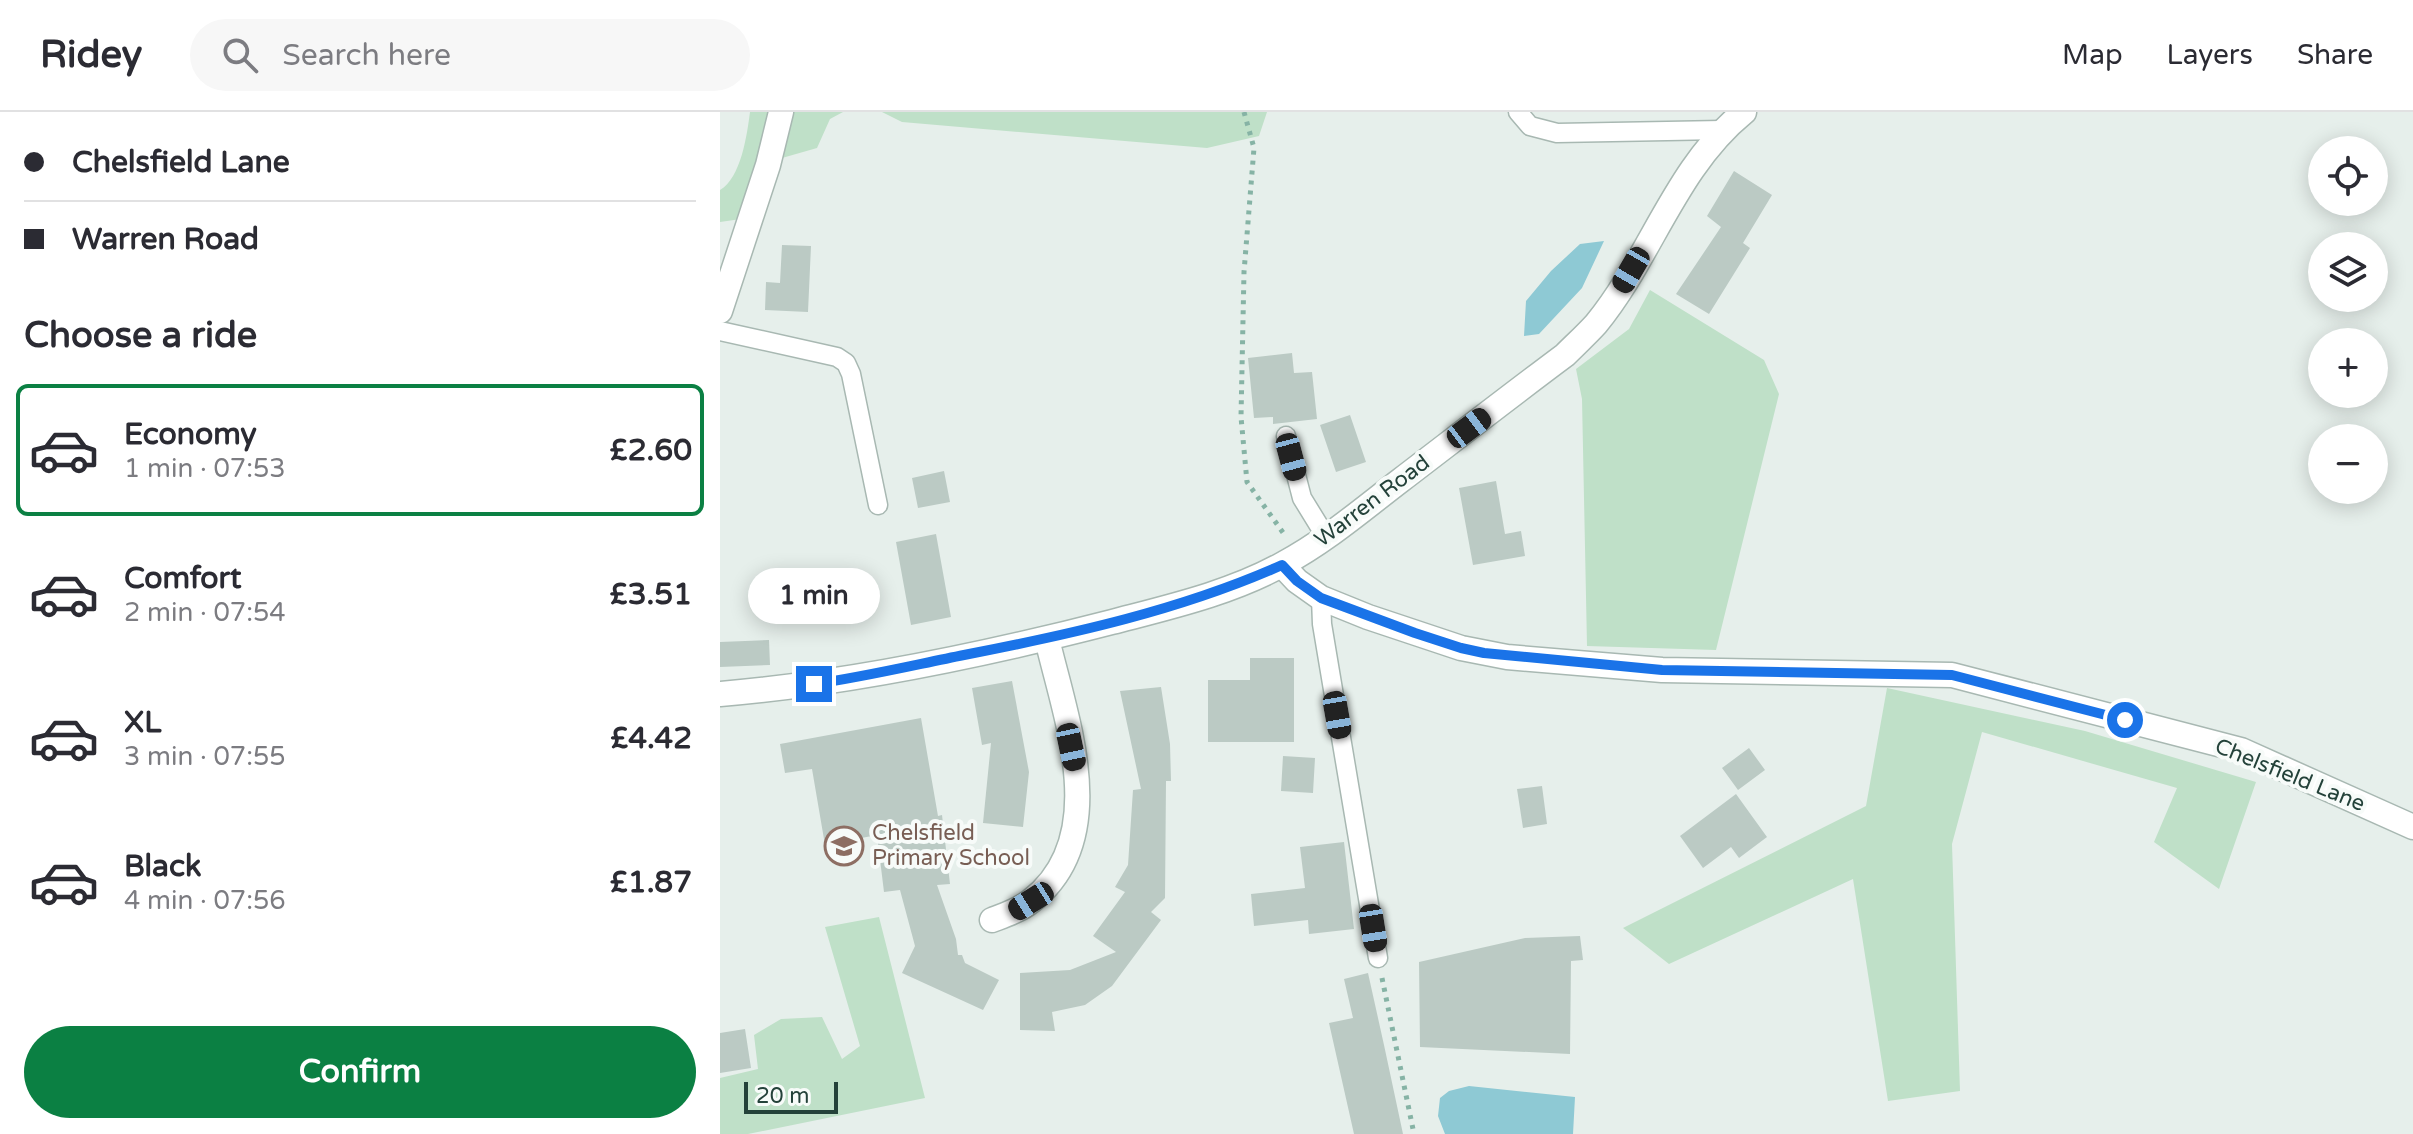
<!DOCTYPE html>
<meta charset="utf-8">
<style>
body{margin:0;font-family:"Varela Round",sans-serif;background:#f7f7f7;color:#2b2b33;height:100vh;display:flex;flex-direction:column;font-size:30px;white-space:nowrap}
*{box-sizing:border-box;margin:0}
p{font-size:26px;color:#7c7c81}
.icon{flex:none;width:44px;height:44px;fill:none;stroke:currentColor;stroke-width:2;stroke-linecap:round;stroke-linejoin:round}
.map{position:relative;flex:1;overflow:hidden}
.drawer{display:flex;flex-direction:column;background:#fff;width:720px}
.drawer>*{flex:none}
.banner{display:grid;align-content:center;height:176px;padding:0 24px;background:#fff}
.tools{position:absolute;left:1588px;top:24px;display:grid;gap:16px}
.tools a{display:grid;place-items:center;width:80px;height:80px;border-radius:50%;background:#fff;box-shadow:0 4px 20px #0003;font-size:40px}
.scale{position:absolute;left:24px;bottom:20px;width:94px;box-sizing:border-box;padding-left:8px;border:4px solid #24423a;border-top:0;font-size:22px;line-height:28px;white-space:nowrap;color:#24423a;-webkit-text-stroke:6px #f7fbf9;paint-order:stroke}
.end{position:absolute;width:36px;height:36px;margin:-18px;border:10px solid #1a73e8;background:#fff;box-shadow:0 0 0 4px #fff}
.from{border-radius:50%}
.bubble{position:absolute;height:56px;border-radius:28px;background:#fff;box-shadow:0 4px 20px #0003;font-size:26px;font-weight:700;line-height:56px;text-align:center}
.car{position:absolute;width:24px;height:48px;margin:-24px -12px;border-radius:10px;box-shadow:0 0 6px 2px #0007;background:linear-gradient(#222 24%,#8ab4d8 0 40%,#222 0 76%,#8ab4d8 0 86%,#222 0)}
.banner b{display:flex;align-items:center;gap:28px;height:76px;font-size:30px}
.banner b+b{border-top:2px solid #e1e1e2}
.banner i{width:20px;height:20px;background:#2b2b33}
ul{padding:0;list-style:none}
li{display:flex;align-items:center;gap:24px;height:132px;margin:0 16px 12px;padding:0 8px;border:4px solid transparent;border-radius:12px}
li div{flex:1}
li b{display:block;font-size:30px}
li em{font-style:normal;font-weight:700}
li.current{border-color:#0b8043}
li>.icon{width:72px;height:72px;stroke-width:1.5}
h2{padding:0 24px;font-size:36px;line-height:96px}
.button{display:flex;gap:16px;margin-top:auto;padding:16px 24px}
.button a{flex:1;height:92px;border-radius:48px;background:#0b8043;color:#fff;font-size:32px;font-weight:700;line-height:92px;text-align:center}
header{display:flex;align-items:center;gap:48px;box-sizing:border-box;height:112px;padding:0 40px;background:#fff;border-bottom:2px solid #e1e1e2}
header strong{font-size:38px}
nav{display:flex;gap:44px;margin-inline-start:auto;font-size:28px}
.search{width:560px;height:72px;background:#f7f7f7;display:flex;align-items:center;gap:20px;box-sizing:border-box;padding:0 28px;border-radius:44px;color:#7c7c81;font-size:30px}
main{display:flex;flex:1;min-height:0}
.map>svg:first-child{display:block}
.green{fill:#bfe0c8}
.water{fill:#8ec9d4}
.building{fill:#bbcac4}
.lines{fill:none;stroke-linecap:round;stroke-linejoin:round}
.service-casing{stroke:#a8b8b2;stroke-width:21}
.minor-casing{stroke:#a8b8b2;stroke-width:27}
.tertiary-casing{stroke:#a8b8b2;stroke-width:27}
.path{stroke:#86b3a5;stroke-width:5;stroke-dasharray:4 6;stroke-linecap:butt}
.service{stroke:#fff;stroke-width:18}
.minor{stroke:#fff;stroke-width:24}
.tertiary{stroke:#fff;stroke-width:24}
.route{stroke:#1a73e8;stroke-width:10}
.labels{text-anchor:middle;dominant-baseline:central;stroke-width:8;stroke-linejoin:round;paint-order:stroke}
.street-label{font-size:22px;fill:#24423a;stroke:#f7fbf9}
.education-label{font-size:22px;fill:#785e54;stroke:#f7fbf9;text-anchor:start}
</style>
<header>
<strong>Ridey</strong>
<div class="search"><svg class="icon" aria-label="search" viewBox="0 0 24 24"><circle cx="10" cy="10" r="6"/><path d="M15 15l6 6"/></svg>Search here</div>
<nav><a>Map</a><a>Layers</a><a>Share</a></nav>
</header>
<main>
<section class="drawer">
<div class="banner">
<b><i class="from"></i>Chelsfield Lane</b>
<b><i></i>Warren Road</b>
</div>
<h2>Choose a ride</h2>
<ul>
<li class="current"><svg class="icon" aria-label="car" viewBox="0 0 24 24"><path d="M5 17H2v-5l4-1 3-4h7l3 4 3 1v5h-3M9 17h6M6 11h13"/><circle cx="7" cy="17" r="2"/><circle cx="17" cy="17" r="2"/></svg><div><b>Economy</b><p>1 min · 07:53</p></div><em>£2.60</em></li>
<li><svg class="icon" aria-label="car" viewBox="0 0 24 24"><path d="M5 17H2v-5l4-1 3-4h7l3 4 3 1v5h-3M9 17h6M6 11h13"/><circle cx="7" cy="17" r="2"/><circle cx="17" cy="17" r="2"/></svg><div><b>Comfort</b><p>2 min · 07:54</p></div><em>£3.51</em></li>
<li><svg class="icon" aria-label="car" viewBox="0 0 24 24"><path d="M5 17H2v-5l4-1 3-4h7l3 4 3 1v5h-3M9 17h6M6 11h13"/><circle cx="7" cy="17" r="2"/><circle cx="17" cy="17" r="2"/></svg><div><b>XL</b><p>3 min · 07:55</p></div><em>£4.42</em></li>
<li><svg class="icon" aria-label="car" viewBox="0 0 24 24"><path d="M5 17H2v-5l4-1 3-4h7l3 4 3 1v5h-3M9 17h6M6 11h13"/><circle cx="7" cy="17" r="2"/><circle cx="17" cy="17" r="2"/></svg><div><b>Black</b><p>4 min · 07:56</p></div><em>£1.87</em></li>
</ul>
<div class="button"><a>Confirm</a></div>
</section>
<div class="map">
<svg width="1693" height="1022" viewBox="0 0 1693 1022">
<rect width="100%" height="100%" fill="#e6efeb"/>
<path class="green" d="M30,0h93l-13,7 -13,29 -42,12 -34,59 -21,3v-32c21,-12 27,-55 30,-78z
M162,0h385l-8,24 -52,12 -305,-26z
M930,178l114,70 15,34 -63,256 -129,-4 -5,-247 -6,-30 53,-40z
M1167,576l198,43 171,51 -37,107 -65,-47 23,-54 -195,-56 -30,112 8,247 -72,10 -35,-222 -184,85 -46,-36 243,-122z
M159,805l46,181 -177,36h-28v-56l38,-9 -4,-34 27,-16 41,-2 20,42 18,-13 -35,-119z"/>
<path class="water" d="M884,129l-22,47 -43,46 -15,2 2,-35 25,-30 29,-27z
M749,974l106,11 -2,37h-128l-7,-18 2,-18 9,-7z"/>
<path class="building" d="M1014,59l38,24 -29,48 7,5 -41,66 -33,-20 45,-67 -14,-11z
M62,133l29,1 -3,66 -43,-2 1,-28 14,1z
M572,241l2,20 18,-1 5,47 -44,5v-7l-19,1 -6,-60z
M630,303l16,47 -30,10 -16,-47z
M224,359l6,31 -32,6 -6,-30z
M776,369l9,53 16,-3 4,25 -52,9 -14,-77z
M216,422l15,83 -40,8 -15,-83z
M49,528l1,25 -50,2v-25z
M530,546h44v84h-86v-62h42z
M292,569l17,91 -6,55 -40,-4 8,-80 -9,2 -10,-57z
M441,575l9,57 1,37h-5l-1,117 -14,14 10,8 -49,66 -27,19 -33,7 3,19 -35,-1v-57l50,-3 46,-18 -23,-16 32,-44 -10,-5 13,-22 5,-75 8,-1 -21,-98z
M201,606l17,98 4,-1 8,69 -13,1 19,54 2,16h4l3,8 34,17 -16,30 -81,-37 13,-27 -15,-56 -16,2 -7,-57 -52,10 -13,-76 -27,4 -5,-29z
M1029,636l16,22 -27,20 -16,-22z
M563,644l32,2 -2,35 -32,-2z
M822,674l5,38 -24,4 -6,-39z
M1016,682l31,43 -28,21 -8,-11 -28,21 -23,-32z
M624,730l10,87 -45,5 -1,-14 -54,6 -3,-32 54,-6 -5,-41z
M860,824l3,24 -12,1 -1,93 -150,-7 -1,-85 106,-24z
M648,861l16,72 19,89h-49l-25,-111 24,-5 -9,-39z
M25,917l6,39 -31,5v-40z"/>
<g class="lines">
<g class="service-casing">
<path id="service" d="M798,0l12,14 27,7 165,-3
M0,219l117,26 9,6 5,11 27,131
M566,324l16,62 24,39
M601,486l1,26 56,334"/>
</g>
<g class="minor-casing">
<path id="minor" d="M562,453l15,16 24,17 47,19 93,31 46,9 155,13 290,5 289,75 172,77
M0,582c132,-11 264,-39 392,-72 57,-15 119,-29 171,-58 43,-23 80,-55 118,-84 55,-42 109,-84 164,-125 10,-10 21,-20 31,-31 55,-67 79,-156 148,-212
M272,808c13,-5 28,-10 39,-19 81,-63 35,-181 16,-262"/>
</g>
<g class="tertiary-casing">
<path id="tertiary" d="M0,199l48,-146 13,-53"/>
</g>
<path class="path" d="M524,0l10,36 -10,124 -3,145 6,65 37,52
M662,866l32,156"/>
<use href="#service" class="service"/>
<use href="#minor" class="minor"/>
<use href="#tertiary" class="tertiary"/>
</g>
<g class="lines">
<path class="route" d="M94,572c50,-7 100,-19 150,-29 108,-21 217,-45 318,-90l15,16 24,17 94,35 46,15 23,5 178,17 290,5 173,45"/>
</g>
<defs>
<g id="school-ring" transform="scale(2)"><circle r="9.5" fill="#f7fbf9" stroke="#8d6e63" stroke-width="1.5"/><path d="M0-5L7-2L0 1L-7-2ZM-4 1L0 2.5L4 1V4Q0 6-4 4Z" fill="#8d6e63"/></g>
</defs>
<g fill-rule="evenodd">
<use href="#school-ring" x="124" y="734"/>
</g>
<g class="labels">
<g class="street-label">
<text transform="translate(652 389) rotate(-37)">Warren Road</text>
<text transform="translate(1570 663) rotate(22)">Chelsfield Lane</text>
</g>
<g class="education-label">
<text x="152" y="721">Chelsfield<tspan x="152" dy="25">Primary School</tspan></text>
</g>
</g>
</svg>
<div class="tools">
<a><svg class="icon" aria-label="locate" viewBox="0 0 24 24"><circle cx="12" cy="12" r="6"/><path d="M12 2v4M12 18v4M2 12h4M18 12h4"/></svg></a>
<a><svg class="icon" aria-label="layers" viewBox="0 0 24 24"><path d="M12 4l9 5-9 5-9-5zM3 14l9 5 9-5"/></svg></a>
<a>+</a>
<a>−</a>
</div>
<div class="scale">20 m</div>
<i class="end from" style="left:1405px;top:608px"></i>
<i class="end" style="left:94px;top:572px"></i>
<div class="bubble" style="left:28px;top:456px;width:132px">1 min</div>
<i class="car" style="left:911px;top:158px;rotate:210deg"></i>
<i class="car" style="left:749px;top:316px;rotate:53deg"></i>
<i class="car" style="left:571px;top:345px;rotate:165deg"></i>
<i class="car" style="left:617px;top:603px;rotate:170deg"></i>
<i class="car" style="left:351px;top:635px;rotate:168deg"></i>
<i class="car" style="left:311px;top:789px;rotate:238deg"></i>
<i class="car" style="left:653px;top:816px;rotate:171deg"></i>
</div>
</main>
